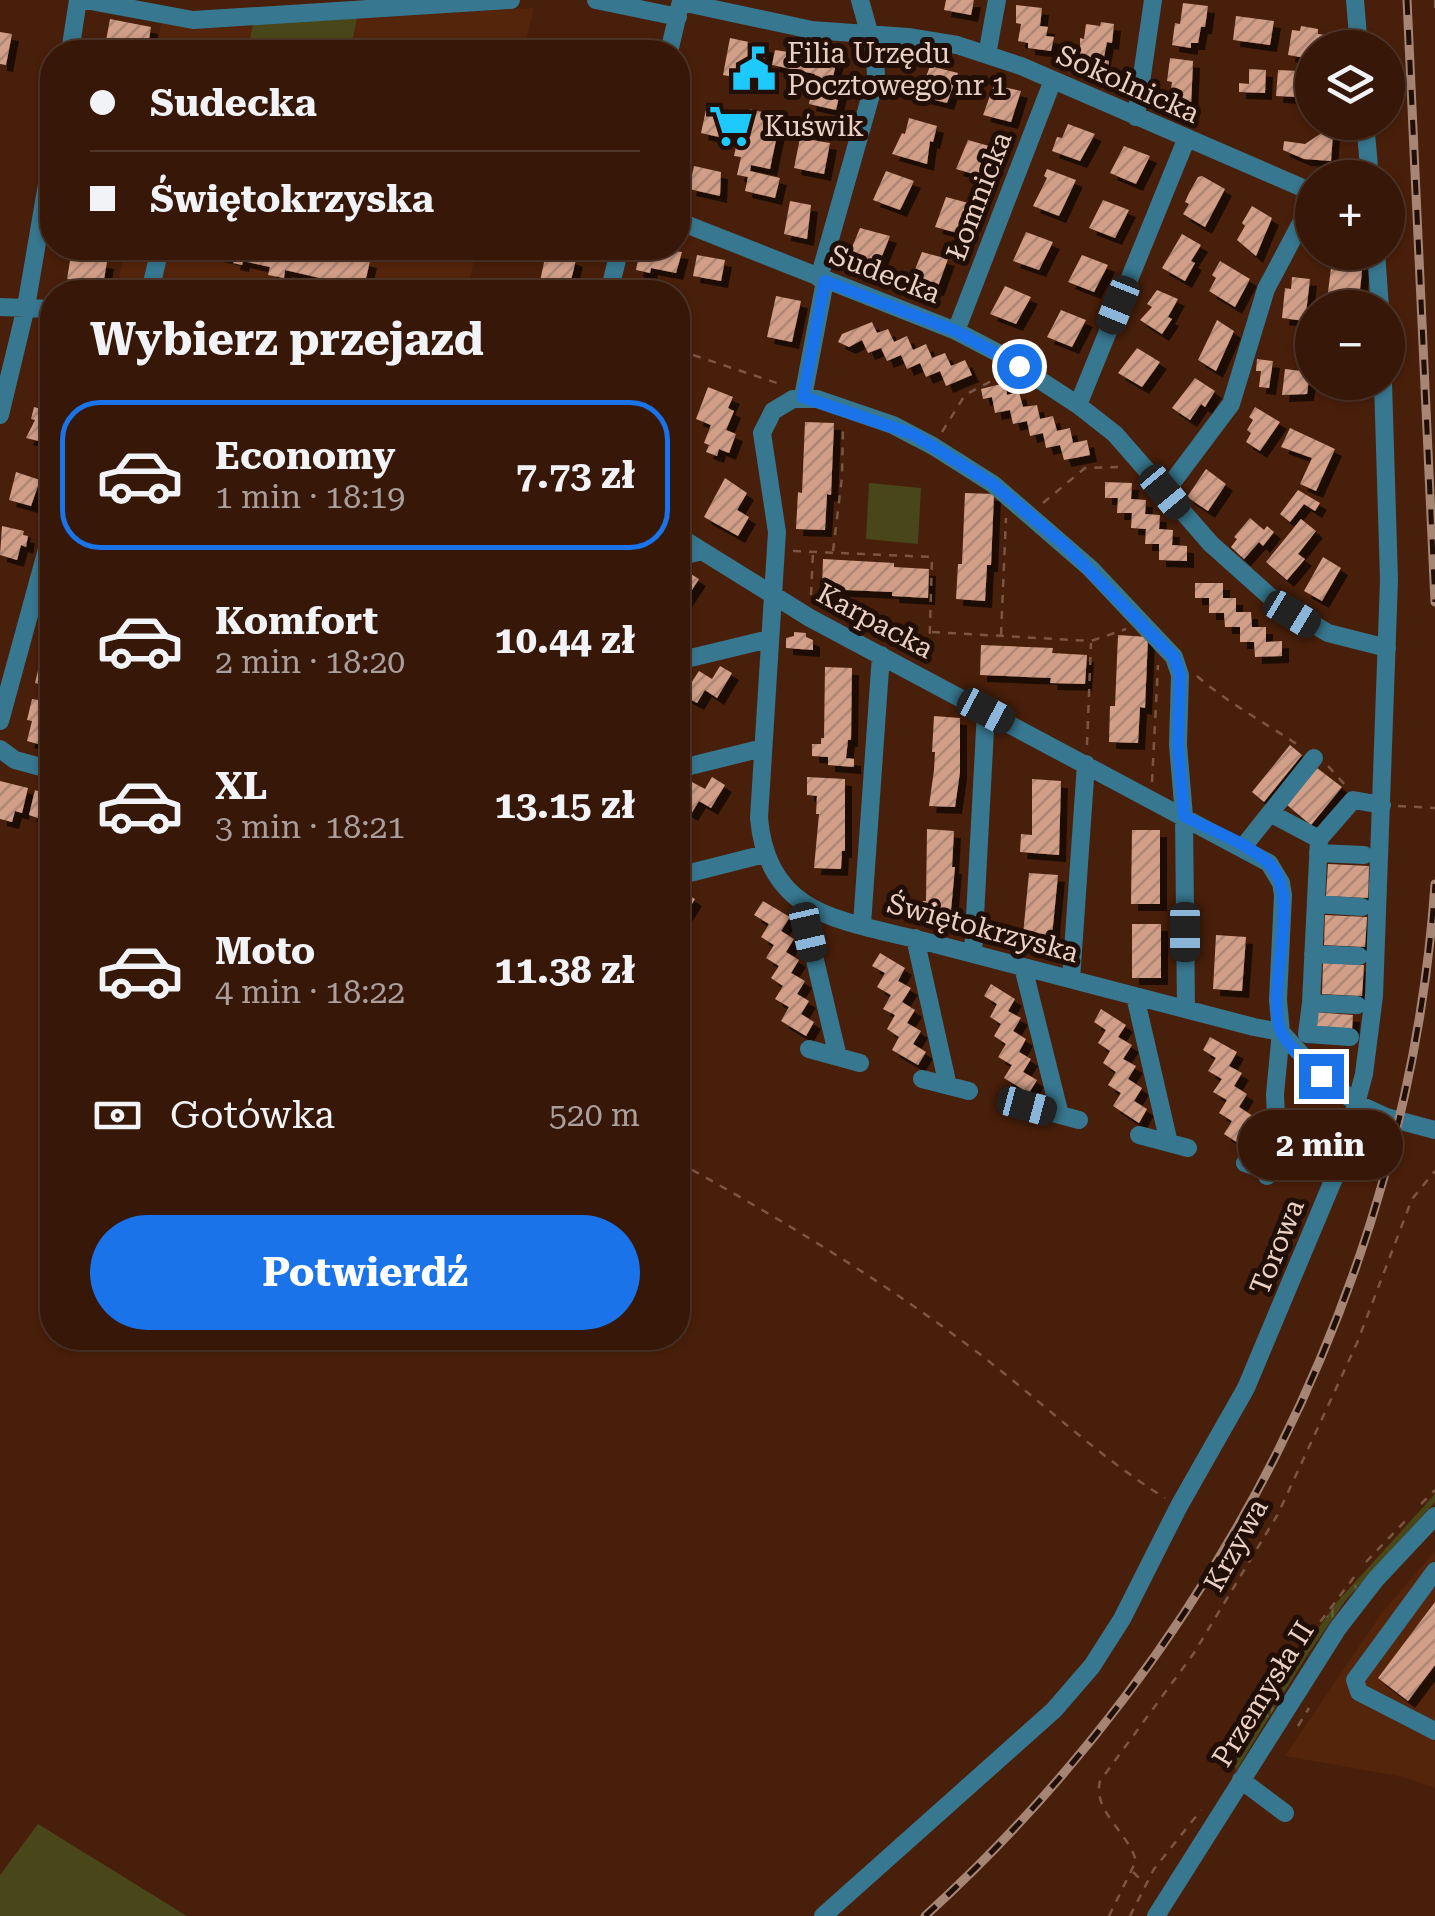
<!DOCTYPE html>
<html lang="pl">
<meta charset="utf-8">
<style>
body{margin:0;font-family:"Roboto Serif",serif;background:#3d2012;color:#f1f3f6;height:100vh;display:flex;flex-direction:column;font-size:38px;white-space:nowrap}
*{box-sizing:border-box;margin:0}
p{font-size:32px;color:#aa9f9c}
.icon{flex:none;width:55px;height:55px;fill:none;stroke:currentColor;stroke-width:2;stroke-linecap:round;stroke-linejoin:round}
.map{position:relative;flex:1;overflow:hidden}
.sheet{position:absolute;left:40px;top:280px;width:650px;height:1070px;display:flex;flex-direction:column;background:#361708;border-radius:40px;box-shadow:0 2px 8px #0004,0 0 0 2px #503629}
.sheet>*{flex:none}
.hud{position:absolute;left:40px;top:40px;width:650px;height:220px;border-radius:40px;box-shadow:0 2px 8px #0004,0 0 0 2px #503629;display:grid;align-content:center;height:220px;padding:0 50px;background:#361708}
.buttons{position:absolute;left:1295px;top:30px;display:grid;gap:20px}
.buttons a{display:grid;place-items:center;width:110px;height:110px;border-radius:50%;background:#361708;box-shadow:0 2px 8px #0004,0 0 0 2px #503629;font-size:50px}
.end{position:absolute;width:45px;height:45px;margin:-22px;border:12px solid #1a73e8;background:#fff;box-shadow:0 0 0 5px #fff}
.from{border-radius:50%}
.bubble{position:absolute;height:70px;border-radius:35px;background:#361708;box-shadow:0 2px 8px #0004,0 0 0 2px #503629;font-size:32px;font-weight:700;line-height:70px;text-align:center}
.car{position:absolute;width:30px;height:60px;margin:-30px -15px;border-radius:12px;box-shadow:0 0 8px 2px #0007;background:linear-gradient(#222 24%,#8ab4d8 0 40%,#222 0 76%,#8ab4d8 0 86%,#222 0)}
.hud b{display:flex;align-items:center;gap:35px;height:95px;font-size:38px}
.hud b+b{border-top:2px solid #503629}
.hud i{width:25px;height:25px;background:#f1f3f6}
ul{padding:0;list-style:none}
li{display:flex;align-items:center;gap:30px;height:150px;margin:0 20px 15px;padding:0 30px;border:5px solid transparent;border-radius:40px}
li div{flex:1}
li b{display:block;font-size:38px}
li em{font-style:normal;font-weight:700}
li.on{border-color:#1a73e8}
li>.icon{width:90px;height:90px;stroke-width:1.5}
h2{padding:0 50px;font-size:45px;line-height:120px}
.pay{display:flex;align-items:center;gap:25px;height:110px;padding:0 50px;font-size:38px}
.pay p{margin-inline-start:auto}
.primary-button{display:flex;gap:20px;margin-top:auto;padding:20px 50px}
.primary-button a{flex:1;height:115px;border-radius:60px;background:#1a73e8;color:#fff;font-size:40px;font-weight:700;line-height:115px;text-align:center}
.map>svg:first-child{display:block}
.built{fill:#54240b}
.grass{fill:url(#grass-tufts)}
.green{fill:#494619}
.building{fill:url(#building-hatch);filter:url(#shadow)}
.lines{fill:none;stroke-linecap:round;stroke-linejoin:round}
.path{stroke:#7b5644;stroke-width:2.5;stroke-dasharray:8 8;stroke-linecap:butt}
.minor{stroke:#37778f;stroke-width:18}
.rail-casing{stroke:#a68575;stroke-width:9}
.rail{stroke:#210f07;stroke-width:5;stroke-dasharray:15;stroke-linecap:butt}
.route{stroke:#1a73e8;stroke-width:12}
.labels{text-anchor:middle;dominant-baseline:central;stroke-width:10;stroke-linejoin:round;paint-order:stroke}
.poi-label{font-size:28px;fill:#ebd0c4;stroke:#210f07;text-anchor:start}
.street-label{font-size:28px;fill:#ebd0c4;stroke:#210f07}
</style>
<div class="map">
<svg width="1435" height="1916" viewBox="0 0 1435 1916">
<defs>
<pattern id="grass-tufts" width="24" height="20" patternUnits="userSpaceOnUse" patternTransform="scale(2.5)"><rect width="24" height="20" fill="#494619"/><path d="M3 7l-1-3M5 7V3M7 7l1-3M15 17l-1-3M17 17v-4M19 17l1-3" fill="none" stroke="#636039"/></pattern>
<pattern id="building-hatch" width="6" height="6" patternUnits="userSpaceOnUse" patternTransform="scale(2.5)"><rect width="6" height="6" fill="#d19e87"/><path d="M-1 1l2-2M0 6l6-6M5 7l2-2" fill="none" stroke="#ae8674"/></pattern>
<filter id="shadow"><feDropShadow dx="7" dy="7" stdDeviation="0" flood-color="#0009"/></filter>
</defs>
<rect width="100%" height="100%" fill="#481f0a"/>
<path class="built" d="M534,8l-11,44h-367l5,-29 27,5z
M125,248h352l-10,44h-308l-15,-6 -26,-4z
M1435,1551v237l-32,-11 -118,-21 96,-142z"/>
<path class="grass" d="M1435,1494v8l-89,98 -40,57 -70,114 -2,-9 71,-115 32,-45z"/>
<path class="green" d="M357,18l-7,34h-81l-21,-4 5,-24z
M869,483l52,5 -3,56 -52,-5z
M38,1824l149,92h-187v-41z"/>
<path class="building" d="M946,0h28l-3,15 -27,-5z
M1183,3l25,3 -3,21h-4l-3,16h-7v5l-19,-3 3,-22 5,1z
M1016,5l26,3 -2,18 8,1 -2,9 8,1 -3,14 -23,-3v-5l-10,-2 3,-17 -5,-1z
M1236,16l38,5 -4,24 -37,-5z
M110,19l41,8 -4,25 -42,-6z
M1101,22l13,2 -2,19 -5,-1 -3,15v3l5,1 -1,10 -28,-3v-30l4,1 2,-15 14,2z
M1301,26l17,3v5l8,1 -2,13h-12v11l-24,-4 4,-25 8,1z
M0,32l12,2 -6,31 -6,-1z
M730,38l37,8 -7,36 -37,-7z
M775,50l62,9 -4,18 10,2 -7,31 -27,-6 6,-30 -43,-9z
M1170,58l23,3 -2,46 -22,-4 3,-21 -5,-1z
M930,66l28,7 -11,30 -28,-7z
M1249,69l17,1 -1,23 -26,-1v-9l10,1z
M1278,70l21,1 -2,26 -21,-1z
M994,85l27,6 -10,31 -28,-7z
M707,105l41,13 2,-9 12,3 -1,5 19,4 -10,48 -19,-4 -1,6 30,7 -5,20 -30,-7 3,-14 -11,-2 4,-18 -7,-1 3,-15 -36,-8z
M909,118l28,8 -4,16 -3,-1 -3,23 -35,-10 10,-21 3,1z
M1068,124l27,10 -15,27 -28,-10 5,-14 5,1z
M1323,132l10,1 -2,28 -27,-2 -21,-9 1,-9 21,3z
M800,138l30,5 -6,31 -30,-6z
M968,140l28,8 -12,29 -28,-8z
M1124,146l26,10 -14,28 -26,-11z
M694,166l27,6 -1,24 -31,-7z
M1047,169l29,11 -17,36 -26,-10 14,-28 -3,-2z
M886,171l28,10 -14,29 -27,-10z
M1202,176l23,13 -20,38 -22,-13 6,-10 -4,-2 4,-9 9,-16z
M946,197l26,7 -11,30 -26,-7z
M1103,200l26,10 -14,28 -26,-10z
M790,201l21,4 -4,34 -23,-5z
M1252,206l20,12 -16,38 -19,-16 8,-14 -3,-3z
M860,228l30,8 -12,30 -30,-9z
M1026,232l27,10 -14,28 -26,-9z
M1182,234l19,11 -10,16 4,2 -10,18 -23,-13z
M187,248h122l23,5 1,-5 17,2 -2,6 22,5 -6,26 7,2 -1,3h-26l2,-8 -61,-14 -1,8 -16,-3 2,-8 -27,-6 -1,4 -9,-2 1,-4z
M647,248l35,4 -6,21 -25,-5 -1,5 -14,-3 3,-16 6,1z
M547,249l29,11 -6,24 -16,-5 -1,5 -13,-3z
M922,252l26,7 -11,30 -27,-7z
M1333,252h31l-6,56h-32z
M71,255l36,7 -4,23 -36,-6z
M697,255l28,5 -4,21 -28,-5z
M1082,255l26,10 -14,27 -26,-10z
M1220,261l30,18 -15,28 -26,-16 7,-13 -4,-3z
M1292,277l18,2 -5,42 -23,-3 3,-30 6,1z
M1005,286l26,11 -15,27 -26,-10z
M1157,290l21,9 -10,18 4,2 -10,15 -22,-14 12,-13 -5,-3z
M776,296l25,5 -9,41 -25,-5z
M1061,310l25,10 -14,27 -25,-10z
M1217,320l17,11 -18,40 -18,-11z
M872,322l5,11 11,-4 6,13 13,-6 6,14 13,-6 6,14 13,-5 6,13 14,-6 7,15 -26,11 -6,-15 -14,6 -6,-14 -13,6 -6,-14 -14,6 -6,-13 -13,5 -6,-13 -13,7 -11,-5 4,-8z
M49,347h3v46l-13,-3z
M1137,348l23,14 -18,25 -24,-14z
M1257,359l16,2 -4,27 -10,-1 2,-16h-5z
M1285,369l25,3 -3,22 -25,1z
M1195,378l20,13 -10,16 -4,-3 -11,16 -18,-12z
M1005,383l2,12 12,-3 4,15 14,-2 3,14 13,-3 4,15 13,-3 3,15 14,-3 3,15 -26,5 -4,-15 -14,3 -3,-15 -13,3 -3,-15 -14,3 -3,-14 -15,3 -3,-16 -9,2 -2,-10z
M708,387l25,10 -5,11 6,3 -8,19 10,4 -7,19 -10,-4 -2,7 -11,-4 3,-7 -5,-2 7,-18 -15,-6z
M34,407l18,5v22h-2l-3,9 -21,-5 9,-18 -4,-1z
M1255,407l25,15 -20,29 -14,-9 5,-9 -4,-3 6,-10 -4,-3z
M805,422l29,1 -3,72 -4,-1 -2,36 -29,-1 2,-37 4,1z
M1290,428l45,21 -19,42 -16,-7 12,-26 -31,-11z
M1206,469l20,15 -18,27 -21,-14z
M16,472l24,8 -9,26 -22,-6z
M725,478l22,15 -10,17 12,7 -11,19 -34,-19z
M1105,482l27,1 -1,16 15,1 -1,14 15,1 -1,14 14,1 -1,15 15,1v15l-28,-1v-16h-14l1,-15 -15,-1 1,-15h-15l1,-15h-13z
M1298,490l22,13 -5,8 -11,-7 -14,18 -10,-8z
M965,493l29,1 -3,71h-4l-2,36 -29,-2 2,-35h4z
M1250,518l14,12 3,-4 7,6 -11,14 -4,-4 -15,17 -13,-12 6,-8 -3,-2z
M1301,519l15,12 -18,23 7,5 -18,21 -21,-18z
M2,526l22,5 -1,4 5,1 -2,11 -5,-2 -4,15 -17,-5z
M1323,557l18,11 -19,33 -18,-10z
M823,559l71,4v4l35,2 -1,29 -36,-2v-4l-70,-3z
M686,571l13,8 -15,23 -6,-4v-16z
M1195,583h28v15h13v14h15l1,15h14v15l16,-1v15l-27,1 -1,-15h-14v-15h-15l-1,-14h-15v-15h-14z
M794,632l12,1v4l7,3v10l-27,-2v-10l8,-2z
M1118,635l30,2 -3,71 -5,-1 -2,36 -29,-1 1,-36h5z
M51,640h1v48l-17,-5 5,-21 5,1z
M981,645l72,3 -1,5 35,2 -2,29 -35,-1 1,-5 -71,-3z
M720,666l12,7 -15,25 -12,-8 -8,13 -13,-7 -6,10 1,-30 12,7 8,-12 13,8z
M825,667l27,1 -1,72h-3l-2,18 8,1v8l-26,-2v-8l-16,-1v-12h9v-6h3z
M32,699l20,3v46l-25,-7 5,-20 -5,-1z
M934,716l26,2v54l-5,35 -26,-1 5,-36 1,-18h-3z
M1290,745l12,10 -38,47 -12,-10z
M1317,768l25,19 -31,38 -24,-20z
M712,777l13,8 -14,23 -12,-7 -8,13 -13,-8v-16l7,5 7,-13 13,7z
M807,777l38,2v72h-3l-1,18 -27,-1 5,-54h-3l1,-18 -10,-1z
M1032,779l29,2 -2,74 -39,-3 1,-18 11,1z
M0,781l28,7 -6,25 -7,-2 -3,11 -12,-3z
M35,790l17,6v27l-23,-8z
M927,829l27,2 -2,36h3l-5,54 -27,-1v-19h3z
M1132,830h28v74h-29z
M1328,864l41,2 -1,32 -42,-2z
M1029,873l29,2 -7,71 -29,-1z
M681,891l14,8 -15,24 -2,-2v-24z
M763,901l27,16 -9,14 13,8 -8,13 13,8 -8,13 14,8 -8,13 12,7 -8,13 13,8 -8,14 -25,-15 8,-14 -14,-8 8,-13 -12,-8 8,-12 -13,-8 8,-13 -13,-8 8,-13 -15,-9z
M1325,915l42,2 -2,30 -41,-2z
M1132,924h29v54h-29z
M1216,935l30,2 -4,54 -29,-2z
M880,953l25,15 -7,13 13,7 -9,14 13,8 -8,13 14,8 -8,13 13,8 -8,13 -26,-15 7,-13 -12,-8 8,-14 -12,-6 8,-14 -14,-8 8,-14 -13,-7z
M1323,963l41,2 -2,31 -40,-2z
M991,984l24,15 -7,12 13,7 -8,13 13,8 -7,13 12,7 -8,13 14,8 -8,13 -25,-15 8,-13 -14,-8 8,-13 -12,-8 7,-12 -11,-7 7,-13 -13,-8z
M1101,1009l25,16 -8,12 14,8 -9,14 13,7 -8,13 14,9 -8,13 13,8 -8,14 -26,-17 8,-13 -13,-8 8,-13 -13,-9 7,-12 -12,-8 8,-13 -12,-8z
M1313,1012l40,3 -1,15 -40,-2z
M1210,1037l27,15 -8,14 13,7 -8,13 13,8 -8,13 14,9 -8,13 12,7 -8,14 -25,-16 8,-13 -13,-8 8,-13 -14,-8 9,-13 -14,-8 8,-13 -13,-8z
M1435,1602v63l-27,36 -30,-23z"/>
<g class="lines">
<path class="path" d="M1435,0v13
M678,350l102,34
M942,432l23,-37 34,-18
M1043,503l42,-35 33,-1
M793,551l139,6 -3,102
M833,551l9,-74 1,-52
M811,595l2,-42
M932,632l159,9 35,-12
M1001,635l5,-117
M1197,676c32,28 69,47 104,71
M1087,745l4,-102
M1328,766l18,20
M1152,782l6,-117
M1398,806l37,2
M678,1162c101,56 202,117 295,187 65,49 123,106 192,149
M1421,1504l14,-14
M1366,1562l43,-45
M1298,1726l11,-18
M1235,1757l76,-123 47,-62
M1133,1872l11,11
M1109,1916l27,-55c-7,-28 -44,-50 -36,-80l94,-128 84,-139 79,-171 55,-144 23,-28
M1130,1916l24,-47 47,-59"/>
<path class="minor" d="M85,0l108,20 318,-20
M596,0l82,17
M1355,0l4,48
M681,2l131,28 96,7 49,8 64,21 291,126
M70,52l8,-52
M669,52l11,-47
M987,55l10,-55
M1136,117l17,-117
M1365,122l5,56
M678,221l278,110 44,23 78,51 37,29 96,110 65,58 52,31 59,15
M1376,252l4,56
M819,278l57,-201 -1,-23 -15,-54
M150,292l10,-44
M609,292l11,-44
M0,307l52,2
M956,331l97,-251
M803,397l22,-116
M1078,405l108,-265
M0,415l26,-108 26,-152
M1165,492l66,-88 35,-115 36,-68 10,-29
M678,536l132,82 459,245 12,20 2,12 -5,105 3,32 -6,62 2,50 -10,32
M678,557l24,-6
M678,661l91,-22
M0,721l52,-190
M0,749l15,11 37,10
M678,769l85,-21
M1270,813l49,26 -8,164 46,2
M1319,839l34,-39 29,5
M1243,847l71,-89
M1318,853l46,2
M678,876l87,-22
M801,901l37,156
M1316,904l46,3
M862,924l19,-269
M915,938l33,148
M973,954l13,-243
M1313,954l46,2
M1023,967l37,148
M1071,979l15,-215
M1135,996l34,147
M1311,1003l-4,31 43,3
M1186,1009l-2,-193 -6,-71 2,-70 -6,-18 -84,-89 -97,-84 -60,-38 -40,-21 -76,-26h-24l-20,12 -11,22 15,99 -18,286c3,35 15,65 45,85 33,22 92,30 131,41 106,28 213,55 319,83l27,5 40,44 37,28 28,13 49,13
M809,1049l51,14
M922,1079l47,12
M1027,1106l52,14
M1139,1135l49,13
M1245,1163l23,8
M1435,1571l-80,109 4,12 76,39
M1241,1780l44,33
M823,1916l231,-206 38,-44 30,-47 57,-113 67,-118 94,-224 24,-90 10,-78 15,-416 -6,-198
M1156,1916l182,-288 38,-49 59,-63"/>
<g class="rail-casing">
<path id="rail" d="M1407,0l28,602
M925,1916c291,-264 483,-638 510,-1032"/>
</g>
<use href="#rail" class="rail"/>
</g>
<g class="lines">
<path class="route" d="M1019,366l-63,-35 -131,-50 -22,116 110,37 80,50 71,60 110,113 6,18 -2,69 6,72c25,13 71,30 88,51 28,33 -5,119 8,162 6,16 28,34 41,47"/>
</g>
<defs>
<g id="civic-bare" transform="scale(3.45)"><path d="M-.6-6.5H3V-4.5H.6V-3L4-1V1h2V6H-6V1h2V-1L-.6-3ZM-1.2 2.5V6h2.4V2.5Z" fill="#1ec9fd" stroke="#210f07" stroke-width="2.5" paint-order="stroke"/></g>
<g id="supermarket-bare" transform="scale(3.45)"><path d="M-6-5.5h2.5l.6 2H6L4.5 2H-2.5L-4.4-4H-6ZM-1.5 3.2a1.3 1.3 0 1 0 .1 0ZM3 3.2a1.3 1.3 0 1 0 .1 0Z" fill="#1ec9fd" stroke="#210f07" stroke-width="2.5" paint-order="stroke"/></g>
</defs>
<g fill-rule="evenodd">
<use href="#civic-bare" x="754" y="69"/>
<use href="#supermarket-bare" x="731" y="126"/>
</g>
<g class="labels">
<g class="poi-label">
<text x="787" y="53">Filia Urzędu<tspan x="787" dy="32">Pocztowego nr 1</tspan></text>
<text x="764" y="126">Kuświk</text>
</g>
<g class="street-label">
<text transform="translate(1128 84) rotate(24)">Sokolnicka</text>
<text transform="translate(979 196) rotate(-69)">Łomnicka</text>
<text transform="translate(885 274) rotate(21)">Sudecka</text>
<text transform="translate(875 621) rotate(28)">Karpacka</text>
<text transform="translate(983 928) rotate(15)">Świętokrzyska</text>
<text transform="translate(1277 1247) rotate(-68)">Torowa</text>
<text transform="translate(1236 1545) rotate(-61)">Krzywa</text>
<text transform="translate(1263 1694) rotate(-58)">Przemysła II</text>
</g>
</g>
</svg>
<div class="buttons">
<a><svg class="icon" aria-label="layers" viewBox="0 0 24 24"><path d="M12 4l9 5-9 5-9-5zM3 14l9 5 9-5"/></svg></a>
<a>+</a>
<a>−</a>
</div>
<i class="end from" style="left:1019px;top:366px"></i>
<i class="end" style="left:1321px;top:1076px"></i>
<div class="bubble" style="left:1238px;top:1110px;width:165px">2 min</div>
<i class="car" style="left:1118px;top:305px;rotate:202deg"></i>
<i class="car" style="left:1165px;top:492px;rotate:140deg"></i>
<i class="car" style="left:1292px;top:614px;rotate:121deg"></i>
<i class="car" style="left:986px;top:711px;rotate:118deg"></i>
<i class="car" style="left:808px;top:932px;rotate:167deg"></i>
<i class="car" style="left:1185px;top:932px;rotate:180deg"></i>
<i class="car" style="left:1027px;top:1106px;rotate:105deg"></i>
<div class="hud">
<b><i class="from"></i>Sudecka</b>
<b><i></i>Świętokrzyska</b>
</div>
<section class="sheet">
<h2>Wybierz przejazd</h2>
<ul>
<li class="on"><svg class="icon" aria-label="car" viewBox="0 0 24 24"><path d="M5 17H2v-5l4-1 3-4h7l3 4 3 1v5h-3M9 17h6M6 11h13"/><circle cx="7" cy="17" r="2"/><circle cx="17" cy="17" r="2"/></svg><div><b>Economy</b><p>1 min · 18:19</p></div><em>7.73 zł</em></li>
<li><svg class="icon" aria-label="car" viewBox="0 0 24 24"><path d="M5 17H2v-5l4-1 3-4h7l3 4 3 1v5h-3M9 17h6M6 11h13"/><circle cx="7" cy="17" r="2"/><circle cx="17" cy="17" r="2"/></svg><div><b>Komfort</b><p>2 min · 18:20</p></div><em>10.44 zł</em></li>
<li><svg class="icon" aria-label="car" viewBox="0 0 24 24"><path d="M5 17H2v-5l4-1 3-4h7l3 4 3 1v5h-3M9 17h6M6 11h13"/><circle cx="7" cy="17" r="2"/><circle cx="17" cy="17" r="2"/></svg><div><b>XL</b><p>3 min · 18:21</p></div><em>13.15 zł</em></li>
<li><svg class="icon" aria-label="car" viewBox="0 0 24 24"><path d="M5 17H2v-5l4-1 3-4h7l3 4 3 1v5h-3M9 17h6M6 11h13"/><circle cx="7" cy="17" r="2"/><circle cx="17" cy="17" r="2"/></svg><div><b>Moto</b><p>4 min · 18:22</p></div><em>11.38 zł</em></li>
</ul>
<div class="pay"><svg class="icon" aria-label="cash" viewBox="0 0 24 24"><path d="M3 7h18v10H3z"/><circle cx="12" cy="12" r="2"/></svg>Gotówka<p>520 m</p></div>
<div class="primary-button"><a>Potwierdź</a></div>
</section>
</div>
